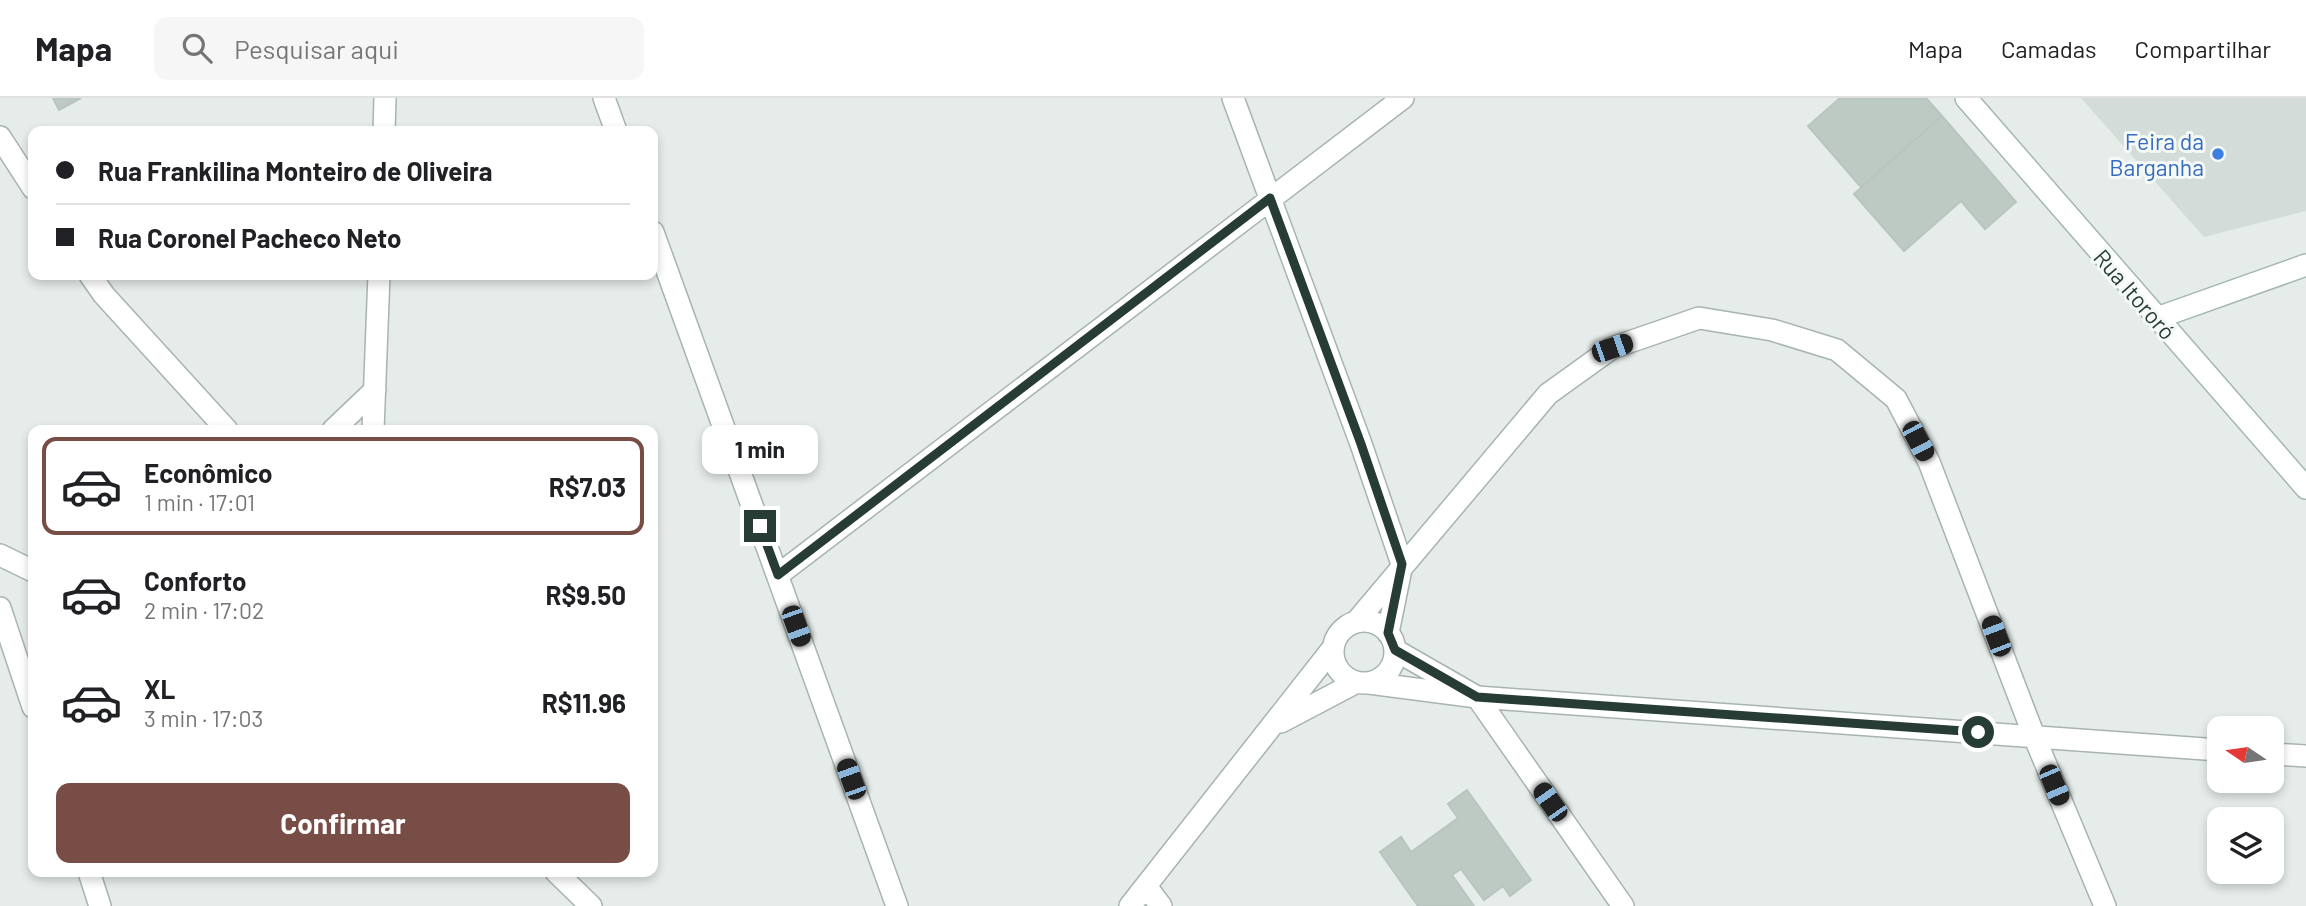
<!DOCTYPE html>
<html lang="pt">
<meta charset="utf-8">
<style>
body{margin:0;font-family:Barlow,sans-serif;background:#f6f6f6;color:#202124;height:100vh;display:flex;flex-direction:column;font-size:26px;white-space:nowrap}
*{box-sizing:border-box;margin:0}
p{font-size:23px;color:#757577}
.icon{flex:none;width:38px;height:38px;fill:none;stroke:currentColor;stroke-width:2;stroke-linecap:round;stroke-linejoin:round}
.map{position:relative;flex:1;overflow:hidden}
.sheet{position:absolute;left:28px;top:327px;width:630px;height:452px;display:flex;flex-direction:column;background:#fff;border-radius:14px;box-shadow:0 4px 10px #0003}
.sheet>*{flex:none}
.hud{position:absolute;left:28px;top:28px;width:630px;height:154px;border-radius:14px;box-shadow:0 4px 10px #0003;display:grid;align-content:center;height:154px;padding:0 28px;background:#fff}
.needle{width:46px;rotate:283deg}
.tools{position:absolute;left:2207px;top:618px;display:grid;gap:14px}
.tools a{display:grid;place-items:center;width:77px;height:77px;border-radius:14px;background:#fff;box-shadow:0 4px 10px #0003;font-size:35px}
.end{position:absolute;width:32px;height:32px;margin:-16px;border:9px solid #263c35;background:#fff;box-shadow:0 0 0 4px #fff}
.from{border-radius:50%}
.bubble{position:absolute;height:49px;border-radius:14px;background:#fff;box-shadow:0 4px 10px #0003;font-size:23px;font-weight:700;line-height:49px;text-align:center}
.car{position:absolute;width:21px;height:42px;margin:-21px -10px;border-radius:9px;box-shadow:0 0 5px 2px #0007;background:linear-gradient(#222 24%,#8ab4d8 0 40%,#222 0 76%,#8ab4d8 0 86%,#222 0)}
.hud b{display:flex;align-items:center;gap:24px;height:66px;font-size:26px}
.hud b+b{border-top:2px solid #e0e0e0}
.hud i{width:18px;height:18px;background:#202124}
ul{padding:12px 0 0;list-style:none}
li{display:flex;align-items:center;gap:21px;height:98px;margin:0 14px 10px;padding:0 14px;border:4px solid transparent;border-radius:14px}
li div{flex:1}
li b{display:block;font-size:26px}
li em{font-style:normal;font-weight:700}
li.on{border-color:#784d45}
li>.icon{width:63px;height:63px;stroke-width:1.5}
.primary-button{display:flex;gap:14px;margin-top:auto;padding:14px 28px}
.primary-button a{flex:1;height:80px;border-radius:14px;background:#784d45;color:#fff;font-size:28px;font-weight:700;line-height:80px;text-align:center}
header{display:flex;align-items:center;gap:42px;box-sizing:border-box;height:98px;padding:0 35px;background:#fff;border-bottom:2px solid #e0e0e0}
header strong{font-size:33px}
nav{display:flex;gap:38px;margin-inline-start:auto;font-size:24px}
.search{width:490px;height:63px;background:#f6f6f6;display:flex;align-items:center;gap:18px;box-sizing:border-box;padding:0 24px;border-radius:14px;color:#757577;font-size:26px}
.map>svg:first-child{display:block}
.built{fill:#d3dcd8}
.building{fill:#bdcac4;stroke:#b8c5bf;stroke-width:2}
.lines{fill:none;stroke-linecap:round;stroke-linejoin:round}
.street-casing{stroke:#a8b4af;stroke-width:24}
.secondary-casing{stroke:#a4b7b0;stroke-width:24}
.street{stroke:#fff;stroke-width:21}
.secondary{stroke:#fff;stroke-width:21}
.route{stroke:#263c35;stroke-width:9}
.shop-dot{fill:#3f7fe0;stroke:#f5f9f7;stroke-width:2.5}
.labels{text-anchor:middle;dominant-baseline:central;stroke-width:6;stroke-linejoin:round;paint-order:stroke}
.shop-label{font-size:23px;fill:#366cbe;stroke:#f5f9f7;text-anchor:end}
.street-label{font-size:23px;fill:#263c35;stroke:#f5f9f7}
</style>
<header>
<strong>Mapa</strong>
<div class="search"><svg class="icon" aria-label="search" viewBox="0 0 24 24"><circle cx="10" cy="10" r="6"/><path d="M15 15l6 6"/></svg>Pesquisar aqui</div>
<nav><a>Mapa</a><a>Camadas</a><a>Compartilhar</a></nav>
</header>
<div class="map">
<svg width="2306" height="808" viewBox="0 0 2306 808">
<rect width="100%" height="100%" fill="#e5ece9"/>
<path class="built" d="M2081,0h225v113l-102,26z"/>
<path class="building" d="M53,0h28l-22,12z
M1840,0h86l16,18 -81,71 -53,-61z
M1942,18l74,86 -31,27 -24,-28 -57,50 -50,-57z
M1467,692l64,90 -21,16 -7,-10 -19,14 -23,-31 -9,6 22,31h-56l-38,-54 21,-15 10,15 47,-34 -10,-14z"/>
<g class="lines">
<g class="street-casing">
<path id="street" d="M604,0l12,33
M1233,0l128,346 41,120 -14,69
M384,33l1,-33
M0,39l33,51
M653,134l244,674
M90,177l14,20 123,135
M333,332l42,-40
M373,332l6,-155
M0,457l33,16
M778,477l625,-477
M0,510l33,99
M1333 554a31 31 0 1 1 62 0a31 31 0 1 1-62 0Z
M1356,524l192,-228 64,-46 87,-30 73,12 65,20 59,49 33,63 105,274 71,170
M1395,552l82,47 146,209
M1369,585l108,14 742,53
M1281,624l76,-40
M2272,656l34,2
M89,774l11,34
M556,774l35,34
M1146,788l15,20
M1130,808l203,-258"/>
</g>
<g class="secondary-casing">
<path id="secondary" d="M1966,0l340,390
M2157,220l149,-53"/>
</g>
<use href="#street" class="street"/>
<use href="#secondary" class="secondary"/>
</g>
<g class="lines">
<path class="route" d="M760,428l18,49 492,-377 91,246 41,120 -14,69 7,17 82,47 501,35"/>
</g>
<circle class="shop-dot" cx="2218" cy="56" r="7"/>
<g class="labels">
<g class="shop-label">
<text x="2204" y="43">Feira da<tspan x="2204" dy="26">Barganha</tspan></text>
</g>
<g class="street-label">
<text transform="translate(2135 196) rotate(49)">Rua Itororó</text>
</g>
</g>
</svg>
<div class="tools">
<a><svg class="needle" viewBox="-14 -14 28 28"><path d="M0-13l5 13h-10z" fill="#e53935"/><path d="M0 13l5-13h-10z" fill="#757577"/></svg></a>
<a><svg class="icon" aria-label="layers" viewBox="0 0 24 24"><path d="M12 4l9 5-9 5-9-5zM3 14l9 5 9-5"/></svg></a>
</div>
<i class="end from" style="left:1978px;top:634px"></i>
<i class="end" style="left:760px;top:428px"></i>
<div class="bubble" style="left:702px;top:327px;width:116px">1 min</div>
<i class="car" style="left:1612px;top:250px;rotate:71deg"></i>
<i class="car" style="left:1918px;top:343px;rotate:152deg"></i>
<i class="car" style="left:796px;top:528px;rotate:160deg"></i>
<i class="car" style="left:1996px;top:538px;rotate:339deg"></i>
<i class="car" style="left:851px;top:681px;rotate:340deg"></i>
<i class="car" style="left:2054px;top:687px;rotate:157deg"></i>
<i class="car" style="left:1550px;top:704px;rotate:325deg"></i>
<div class="hud">
<b><i class="from"></i>Rua Frankilina Monteiro de Oliveira</b>
<b><i></i>Rua Coronel Pacheco Neto</b>
</div>
<section class="sheet">
<ul>
<li class="on"><svg class="icon" aria-label="car" viewBox="0 0 24 24"><path d="M5 17H2v-5l4-1 3-4h7l3 4 3 1v5h-3M9 17h6M6 11h13"/><circle cx="7" cy="17" r="2"/><circle cx="17" cy="17" r="2"/></svg><div><b>Econômico</b><p>1 min · 17:01</p></div><em>R$7.03</em></li>
<li><svg class="icon" aria-label="car" viewBox="0 0 24 24"><path d="M5 17H2v-5l4-1 3-4h7l3 4 3 1v5h-3M9 17h6M6 11h13"/><circle cx="7" cy="17" r="2"/><circle cx="17" cy="17" r="2"/></svg><div><b>Conforto</b><p>2 min · 17:02</p></div><em>R$9.50</em></li>
<li><svg class="icon" aria-label="car" viewBox="0 0 24 24"><path d="M5 17H2v-5l4-1 3-4h7l3 4 3 1v5h-3M9 17h6M6 11h13"/><circle cx="7" cy="17" r="2"/><circle cx="17" cy="17" r="2"/></svg><div><b>XL</b><p>3 min · 17:03</p></div><em>R$11.96</em></li>
</ul>
<div class="primary-button"><a>Confirmar</a></div>
</section>
</div>
